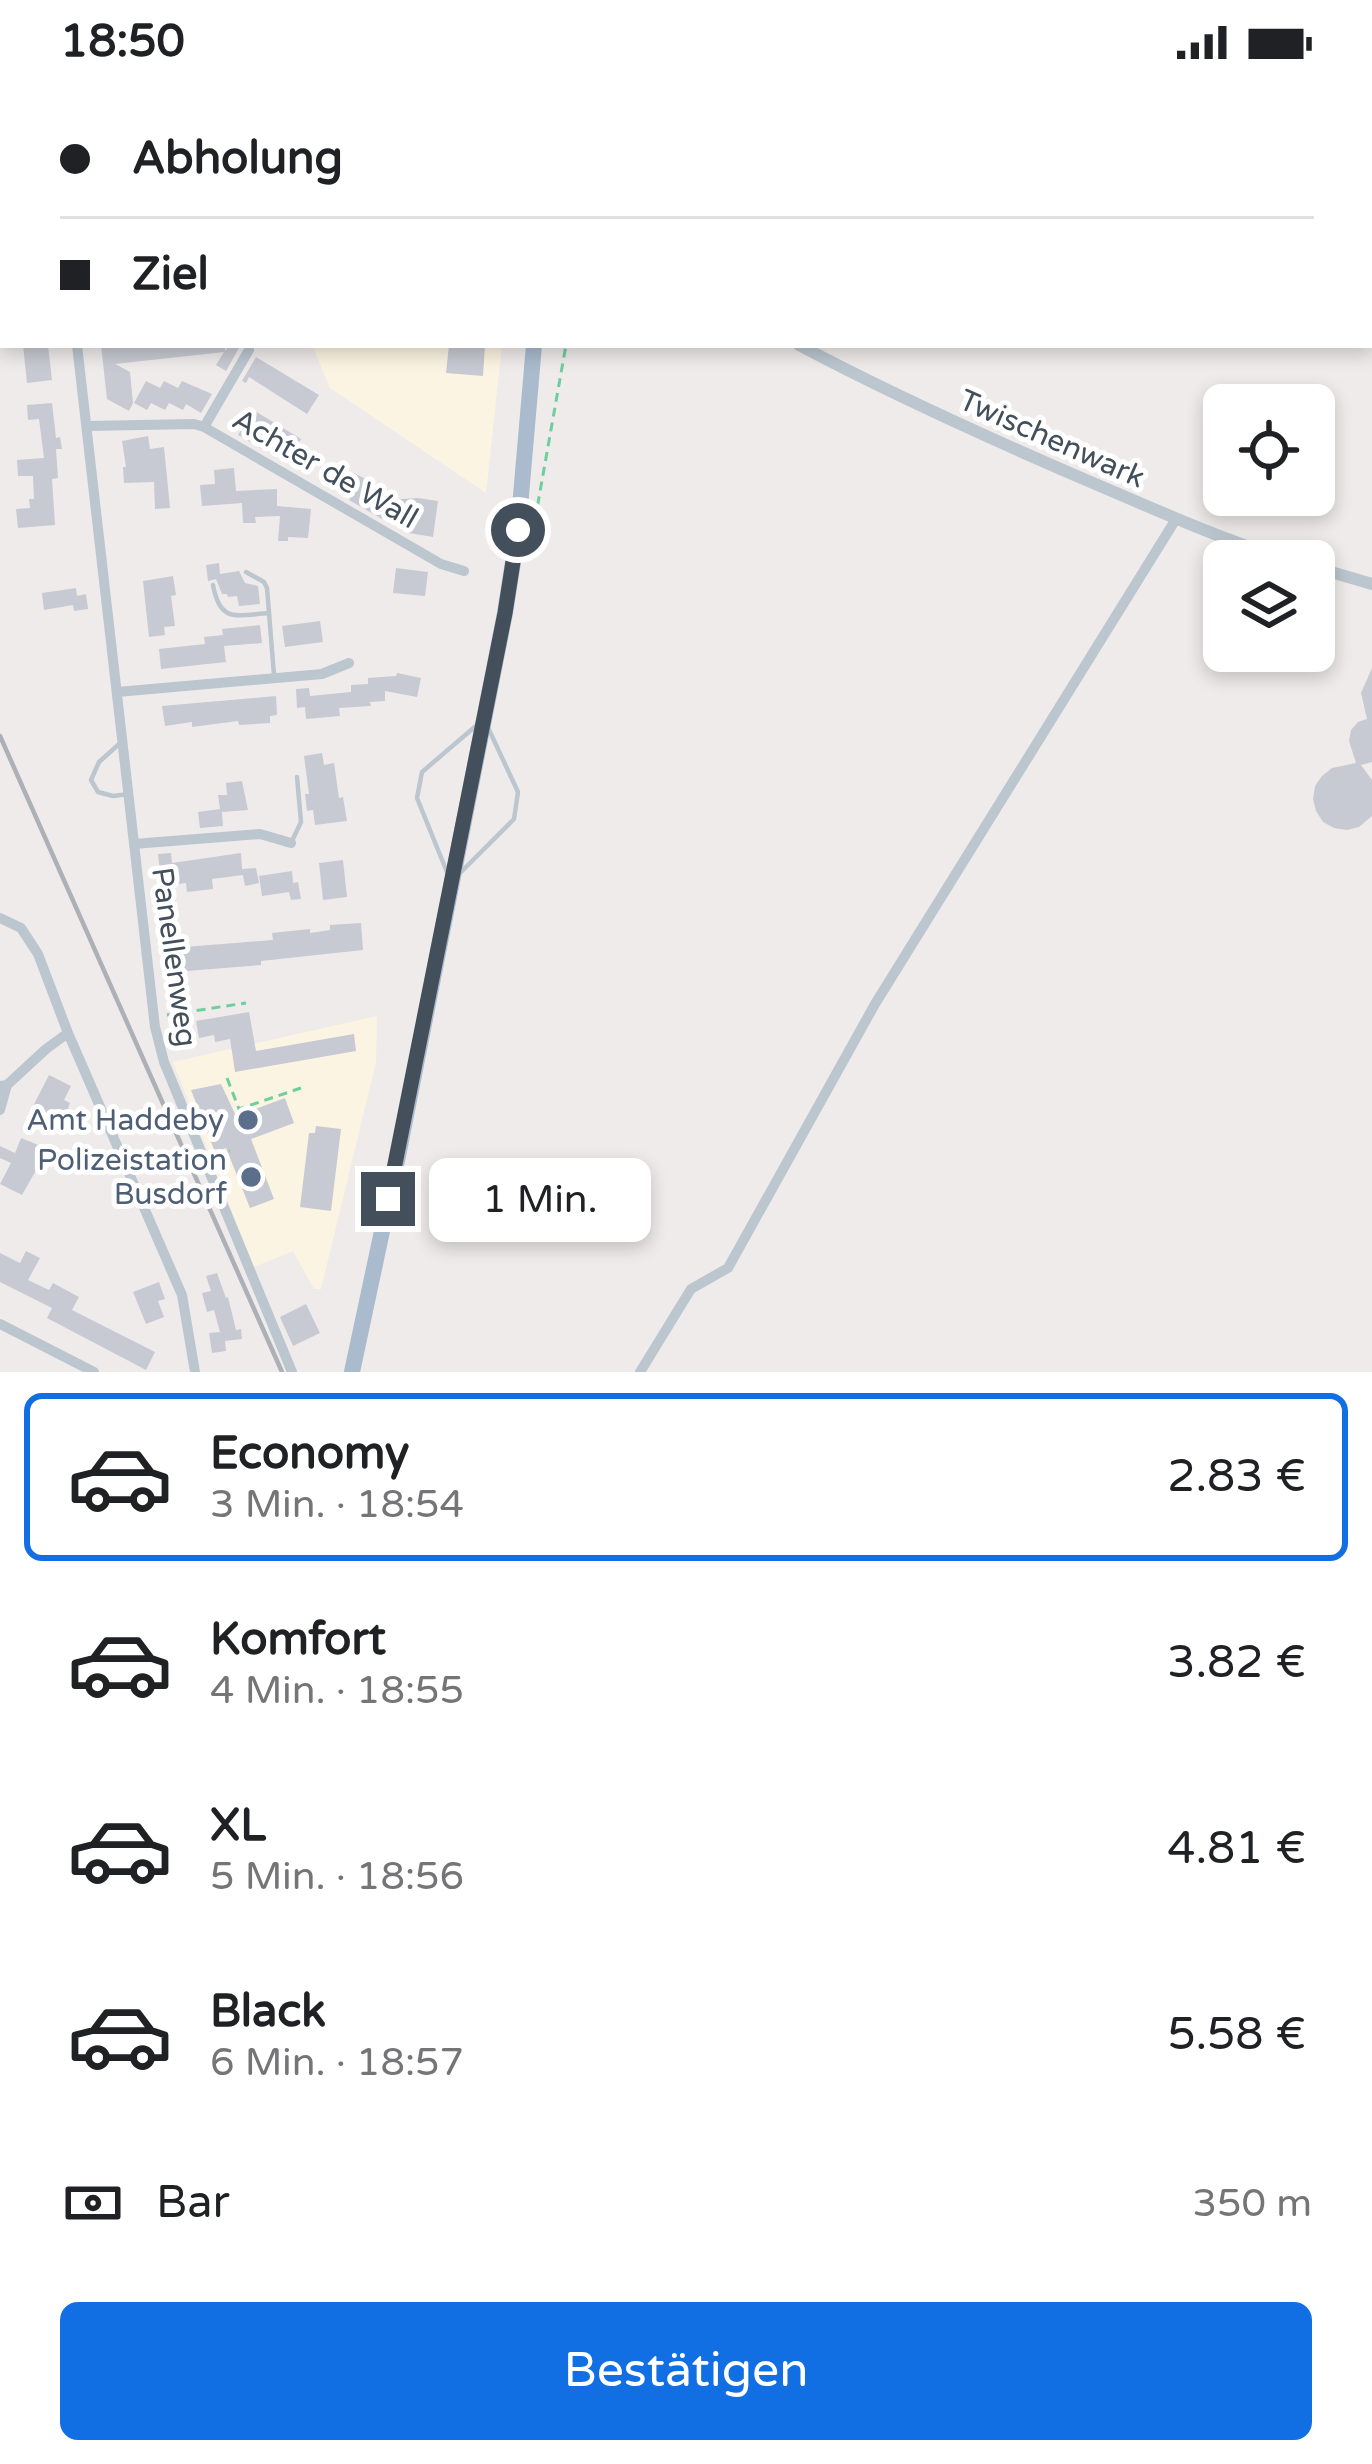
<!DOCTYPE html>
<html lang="de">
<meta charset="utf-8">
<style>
body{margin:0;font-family:"Varela Round",sans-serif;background:#f2f2f2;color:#202124;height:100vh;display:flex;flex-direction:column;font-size:45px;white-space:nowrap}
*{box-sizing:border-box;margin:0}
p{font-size:39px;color:#757577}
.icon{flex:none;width:66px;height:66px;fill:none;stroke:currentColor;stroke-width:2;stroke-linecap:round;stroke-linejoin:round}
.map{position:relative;height:1288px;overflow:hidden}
.drawer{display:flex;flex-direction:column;background:#fff;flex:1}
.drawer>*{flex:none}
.guide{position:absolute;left:0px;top:0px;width:1374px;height:264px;box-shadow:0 6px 18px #0003;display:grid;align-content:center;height:264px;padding:0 60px;background:#fff}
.buttons{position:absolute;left:1203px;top:300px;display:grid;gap:24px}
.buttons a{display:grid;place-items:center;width:132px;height:132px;border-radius:18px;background:#fff;box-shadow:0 6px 18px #0003;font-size:60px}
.end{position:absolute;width:54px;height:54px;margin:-27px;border:15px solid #434f5a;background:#fff;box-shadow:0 0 0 6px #fff}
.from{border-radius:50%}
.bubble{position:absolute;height:84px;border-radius:18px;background:#fff;box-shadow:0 6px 18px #0003;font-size:39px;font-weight:600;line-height:84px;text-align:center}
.guide b{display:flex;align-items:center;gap:42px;height:114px;font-size:45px}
.guide b+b{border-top:3px solid #e0e0e0}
.guide i{width:30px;height:30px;background:#202124}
ul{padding:21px 0 0;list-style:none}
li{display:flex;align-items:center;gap:36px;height:168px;margin:0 24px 18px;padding:0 36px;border:6px solid transparent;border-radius:18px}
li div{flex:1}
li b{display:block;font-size:45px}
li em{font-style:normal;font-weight:600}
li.selected{border-color:#116fe3}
li>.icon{width:108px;height:108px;stroke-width:1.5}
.pay{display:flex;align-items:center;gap:30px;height:132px;padding:0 60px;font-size:45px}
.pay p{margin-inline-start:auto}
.button{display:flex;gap:24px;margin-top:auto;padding:24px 60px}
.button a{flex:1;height:138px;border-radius:18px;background:#116fe3;color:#fff;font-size:48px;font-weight:600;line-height:138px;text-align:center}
.status{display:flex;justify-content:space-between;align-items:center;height:84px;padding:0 60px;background:#fff;direction:ltr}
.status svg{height:33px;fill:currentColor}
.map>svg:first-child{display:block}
.commercial{fill:#fcf4e2}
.building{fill:#c7cad2}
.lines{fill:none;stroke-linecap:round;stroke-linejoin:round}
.path{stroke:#6dcf9e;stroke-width:3;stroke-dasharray:9 6;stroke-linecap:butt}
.service{stroke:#bbc6cf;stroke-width:4.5}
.minor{stroke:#bbc6cf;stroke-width:10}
.tertiary{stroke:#bbc6cf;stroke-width:12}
.primary{stroke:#a9bbcd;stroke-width:16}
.rail{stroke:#adb1b7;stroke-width:4.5}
.route{stroke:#434f5a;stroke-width:15}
.service-dot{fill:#5c6f8a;stroke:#fff;stroke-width:4.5}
.labels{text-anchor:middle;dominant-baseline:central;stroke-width:10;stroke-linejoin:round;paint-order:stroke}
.street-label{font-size:30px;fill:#434f5a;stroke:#fff}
.service-label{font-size:30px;fill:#4e5e75;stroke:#fff;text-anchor:end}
</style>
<div class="status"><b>18:50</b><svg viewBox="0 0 49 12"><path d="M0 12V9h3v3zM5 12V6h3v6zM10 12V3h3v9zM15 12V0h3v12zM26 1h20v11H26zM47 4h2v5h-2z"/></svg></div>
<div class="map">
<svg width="1372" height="1288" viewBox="0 0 1372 1288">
<rect width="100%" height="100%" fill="#efebeb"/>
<path class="commercial" d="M312,261h190l-16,148 -156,-105z
M377,932l-1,46 -55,227h-7l-21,-38 -39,16 -81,-205z"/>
<path class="building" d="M23,261h25l4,35 -25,3z
M101,261h124v6l4,-6 10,3 -13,23 -10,-6 8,-13 -109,12 15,8 3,31 -4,8 -22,-12z
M449,261h36l-2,31 -37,-3z
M256,273l63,38 -12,19 -58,-37 -3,6 -4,-2z
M146,297l14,7 4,-7 14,7 4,-7 30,13 -11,19 -15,-9 -3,6 -14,-7 -4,7 -14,-7 -4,7 -13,-7z
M52,319l4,35 4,-1 2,12h-6l2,29 -6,1 3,46 -37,3 -2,-19 14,-1 -1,-9h5l-1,-23h-15l-1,-16 27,-2 -5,-39 -11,1 -1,-15z
M253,326l48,29 -11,18 -18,-11 -5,6 -29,-17z
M148,352l2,13 14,-2 6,61 -15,1 -1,-27 -30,1 -1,-16h3l-4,-26z
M234,384l2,23 41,-2v17l34,3 -3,29 -20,-1v4h-10l2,-25 -25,1 1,6h-13l-1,-20 -40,3 -2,-21 15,-1 -1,-14z
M354,389l25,13 -8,15 47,-3 20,3 -5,36 -24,-4 3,-19h-26l-4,5 -33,-19 7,-13 -7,-4z
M219,479l1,11 19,-3 6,12 13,3 2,18 -21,2 -2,-10 -9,1 -1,-3h-5l-6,-15 -8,2 -2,-16z
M396,484l32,4 -3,24 -32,-3z
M173,492l3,19 -5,1 4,30 -11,1 1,8 -16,2 -6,-56z
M76,504l1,8 9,-2 2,15 -14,2 -1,-6 -29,5 -2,-17z
M320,537l3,21 -38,5 -3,-21z
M260,541l2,18 -38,3 2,16 -65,7 -2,-20 46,-5 -1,-7 19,-2 -1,-6z
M1372,584v94l-11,3 11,15v36l-13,11 -12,3 -13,-2 -11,-6 -7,-11 -3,-12 2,-13 7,-10 10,-8 24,-5 -7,-22 2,-11 7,-8 9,-3 -6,-26z
M397,589l24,5 -4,19 -32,-6v10l-15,1 1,4 -32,2 1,8 -34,3 -1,-12 -8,1 -1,-19 13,-1 1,8 41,-4v-7l17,-1v-6l28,-2z
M276,612l1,19 -7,1v7l-31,2 -1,-4 -46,6v-5l-27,4 -3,-20z
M322,669l2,12 10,-2 5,35 4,-1 4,24 -32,4 -2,-15 -6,1 -2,-17h4l-5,-38z
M242,697l6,29 -26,2 1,14 -23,2 -2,-16 22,-3 -2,-14h9l-1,-12z
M171,769l1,10 69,-10 1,16 14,-1 3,15 -14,3 -3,-16 1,5 -31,4 1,10 -26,3 -1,-9 -18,2 -2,-14 -6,1 -2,-18z
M343,776l4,37 -24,3 -4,-37z
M292,787l1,12 5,-1 3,17 -10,1 -2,-8 -27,4 -3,-20z
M361,839l2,27 -102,11v4l-87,7 -2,-24 101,-8 -1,-7 38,-4v4l20,-3v-5z
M249,928l7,39 98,-17 2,17 -121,21 -5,-33 -15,3 -1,-7 -15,3 -3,-17z
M49,991l22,11 -7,14 6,3 -2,5 3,2 -11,23 -23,-9 5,-9 -11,-5z
M221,1000l15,32 49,-18 9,25 -43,16 23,60 -24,9 -24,-60 -11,4 -24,-62z
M316,1042l25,3 -10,82 -31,-4 9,-74h6z
M21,1054l27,11 -26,46 -22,-11 11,-21 -11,-5v-12l15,7z
M26,1167l14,7 -12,22 21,10 4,-7 26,14 -7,13 83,42 -9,18 -99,-52 5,-10 -52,-26v-29l20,10z
M217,1189l9,25 2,-1 8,33 5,-1 1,10 -17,2 1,10 -14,2 -3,-20 11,-1 -6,-22 -7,2 -5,-19 9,-2 -5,-15z
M159,1198l6,17 -7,2 6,16 -18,7 -13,-32z
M306,1220l14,29 -27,13 -13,-29z"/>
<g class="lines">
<path class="path" d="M433,0l2,3
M590,0l1,3
M341,3l7,-3
M471,3l1,-3
M504,3l1,-3
M535,436l31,-175
M167,931l79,-12
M227,994l12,31 62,-21
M215,1072l15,-5"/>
<path class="service" d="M246,488l18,10 3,6 7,87
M213,501c7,39 24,30 56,28
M484,635l34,73 -4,27 -63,63 -34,-84 5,-26z
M118,661l-19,17 -8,18 7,12 15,4 16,-2
M291,759l10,-21 -4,-45"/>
<path class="minor" d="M48,0l1,3
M0,118l3,-1
M77,261l78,682 9,35 128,310
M88,342l106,-2 10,3 237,137 23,7
M204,343l45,-77
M117,608l205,-18 27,-11
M134,760l126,-10 31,9
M0,834l21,10 17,26 30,79 114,262 13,77
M0,1002l7,-1 39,-36 22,-16
M0,1026l7,-25
M0,1240l94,48
M640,1288l51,-83 37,-21 147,-264 301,-485"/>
<path class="tertiary" d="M395,0l1,3
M799,261c96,51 194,95 294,138 66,28 131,58 200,78
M1314,483l58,17"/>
<path class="primary" d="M551,3l1,-3
M352,1288l46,-216 107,-543 13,-83 16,-185"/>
<path class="rail" d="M0,652l282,636"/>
</g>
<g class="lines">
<path class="route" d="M388,1115l117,-586 13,-83"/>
</g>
<g class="service-dot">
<circle cx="248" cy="1036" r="12"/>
<circle cx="251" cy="1093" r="12"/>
</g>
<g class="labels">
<g class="street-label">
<text transform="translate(1052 355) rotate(24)">Twischenwark</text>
<text transform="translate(325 385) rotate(30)">Achter de Wall</text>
<text transform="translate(174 873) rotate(82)">Panellenweg</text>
</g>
<g class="service-label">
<text x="224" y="1036">Amt Haddeby</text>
<text x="227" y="1076">Polizeistation<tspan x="227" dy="34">Busdorf</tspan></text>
</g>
</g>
</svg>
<div class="buttons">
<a><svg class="icon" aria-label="locate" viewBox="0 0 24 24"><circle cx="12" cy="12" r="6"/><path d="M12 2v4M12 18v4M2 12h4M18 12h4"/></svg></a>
<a><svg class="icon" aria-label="layers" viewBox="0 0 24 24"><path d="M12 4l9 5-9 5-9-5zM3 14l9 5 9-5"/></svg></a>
</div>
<i class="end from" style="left:518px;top:446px"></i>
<i class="end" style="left:388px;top:1115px"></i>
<div class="bubble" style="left:429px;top:1074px;width:222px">1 Min.</div>
<div class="guide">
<b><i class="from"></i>Abholung</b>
<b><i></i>Ziel</b>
</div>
</div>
<section class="drawer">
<ul>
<li class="selected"><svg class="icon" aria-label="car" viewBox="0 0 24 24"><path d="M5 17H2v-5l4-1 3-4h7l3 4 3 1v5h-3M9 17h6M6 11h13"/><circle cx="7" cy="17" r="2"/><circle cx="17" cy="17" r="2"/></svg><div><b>Economy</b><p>3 Min. · 18:54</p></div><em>2.83 €</em></li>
<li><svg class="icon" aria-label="car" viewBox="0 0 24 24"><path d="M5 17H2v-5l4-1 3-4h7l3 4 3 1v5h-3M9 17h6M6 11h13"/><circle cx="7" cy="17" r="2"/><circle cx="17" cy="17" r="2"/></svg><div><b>Komfort</b><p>4 Min. · 18:55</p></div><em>3.82 €</em></li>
<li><svg class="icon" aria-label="car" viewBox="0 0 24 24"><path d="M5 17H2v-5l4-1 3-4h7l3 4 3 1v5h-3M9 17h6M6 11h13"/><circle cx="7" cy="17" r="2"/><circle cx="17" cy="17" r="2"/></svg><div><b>XL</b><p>5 Min. · 18:56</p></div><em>4.81 €</em></li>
<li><svg class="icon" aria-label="car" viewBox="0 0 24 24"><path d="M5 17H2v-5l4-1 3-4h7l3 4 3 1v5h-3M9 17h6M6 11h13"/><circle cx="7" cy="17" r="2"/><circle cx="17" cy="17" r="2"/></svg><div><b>Black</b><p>6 Min. · 18:57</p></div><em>5.58 €</em></li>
</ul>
<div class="pay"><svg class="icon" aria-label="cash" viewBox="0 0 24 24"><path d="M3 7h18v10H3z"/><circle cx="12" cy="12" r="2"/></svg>Bar<p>350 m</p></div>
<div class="button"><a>Bestätigen</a></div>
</section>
